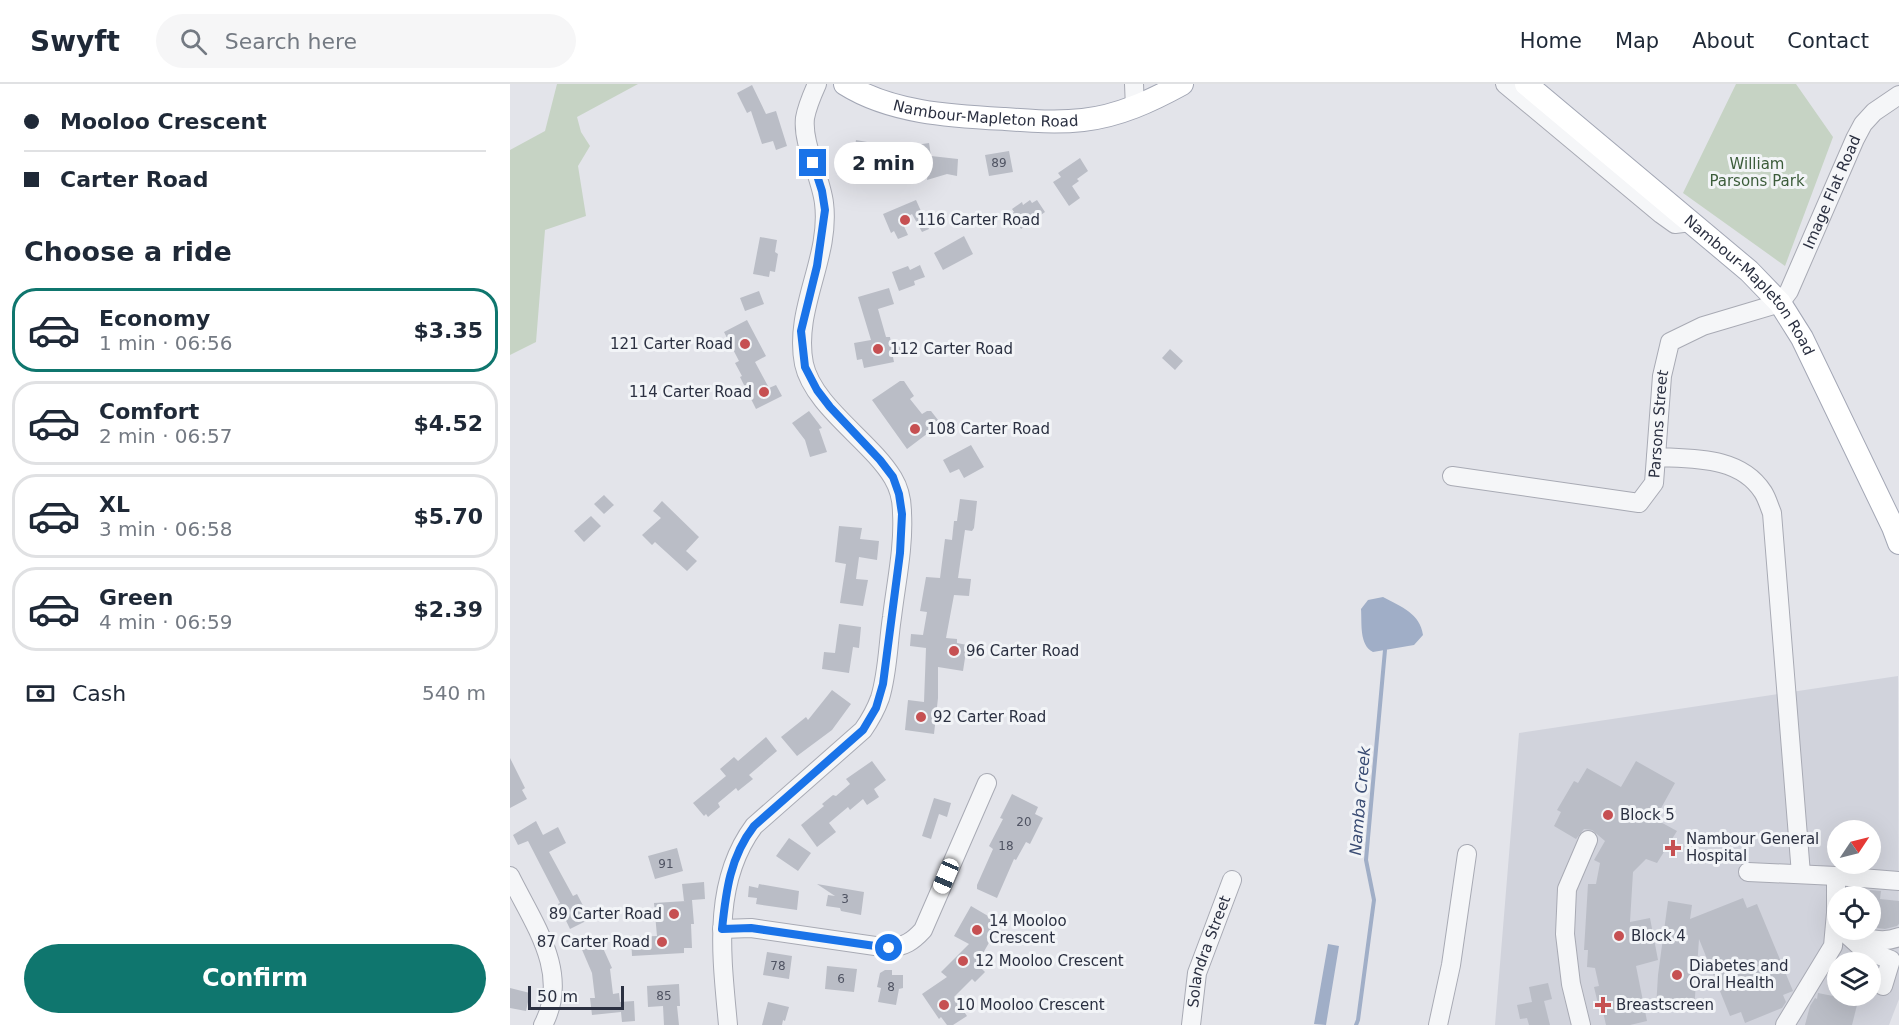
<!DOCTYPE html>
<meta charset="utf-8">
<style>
body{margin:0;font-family:"DejaVu Sans",sans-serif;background:#f6f6f7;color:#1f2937;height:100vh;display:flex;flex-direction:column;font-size:22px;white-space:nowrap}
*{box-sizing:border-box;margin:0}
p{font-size:20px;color:#747a83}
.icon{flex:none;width:33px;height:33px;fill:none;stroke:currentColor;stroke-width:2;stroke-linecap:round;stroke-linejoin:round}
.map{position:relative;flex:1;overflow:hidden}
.side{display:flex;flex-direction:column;background:#fff;width:510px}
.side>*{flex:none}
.banner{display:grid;align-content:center;height:132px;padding:0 24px;background:#fff}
.needle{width:39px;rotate:55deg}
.buttons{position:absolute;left:1317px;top:736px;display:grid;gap:12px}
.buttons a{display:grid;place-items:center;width:54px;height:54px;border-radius:50%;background:#fff;box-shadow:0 6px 24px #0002;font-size:30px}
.scale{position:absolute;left:18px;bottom:15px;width:96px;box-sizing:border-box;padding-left:6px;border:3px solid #2b3041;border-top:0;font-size:16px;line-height:21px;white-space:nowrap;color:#2b3041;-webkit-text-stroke:4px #f2f4f7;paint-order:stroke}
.end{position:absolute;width:27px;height:27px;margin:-14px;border:8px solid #1a73e8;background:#fff;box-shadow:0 0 0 3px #fff}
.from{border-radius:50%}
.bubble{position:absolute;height:42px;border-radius:21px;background:#fff;box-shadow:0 6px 24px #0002;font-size:20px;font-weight:600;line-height:42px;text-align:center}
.car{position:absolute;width:18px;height:36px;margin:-18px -9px;border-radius:8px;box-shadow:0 0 4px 2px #0007;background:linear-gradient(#fff 24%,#345 0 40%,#fff 0 76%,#345 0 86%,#fff 0)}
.banner b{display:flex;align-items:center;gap:21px;height:57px;font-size:22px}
.banner b+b{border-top:2px solid #e0e1e3}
.banner i{width:15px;height:15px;background:#1f2937}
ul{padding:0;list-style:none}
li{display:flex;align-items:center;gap:18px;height:84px;margin:0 12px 9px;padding:0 12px;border:3px solid #e0e1e3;border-radius:24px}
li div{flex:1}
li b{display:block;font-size:22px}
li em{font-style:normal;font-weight:600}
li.current{border-color:#0f766e}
li>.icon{width:54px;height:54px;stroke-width:1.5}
h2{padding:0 24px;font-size:27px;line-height:72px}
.pay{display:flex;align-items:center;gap:15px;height:66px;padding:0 24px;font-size:22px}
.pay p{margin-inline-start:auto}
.primary-button{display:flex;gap:12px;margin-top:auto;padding:12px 24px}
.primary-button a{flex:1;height:69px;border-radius:36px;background:#0f766e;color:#fff;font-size:24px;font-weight:600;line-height:69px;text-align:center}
header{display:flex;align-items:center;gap:36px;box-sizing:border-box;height:84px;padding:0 30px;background:#fff;border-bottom:2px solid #e0e1e3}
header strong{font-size:28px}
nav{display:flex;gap:33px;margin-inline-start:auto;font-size:21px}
.search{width:420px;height:54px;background:#f6f6f7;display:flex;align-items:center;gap:15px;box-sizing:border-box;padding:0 21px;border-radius:33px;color:#747a83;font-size:22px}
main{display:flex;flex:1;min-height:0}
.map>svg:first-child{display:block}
.built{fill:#d1d3dc;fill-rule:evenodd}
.green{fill:#c6d3c4}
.water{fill:#a0aec7}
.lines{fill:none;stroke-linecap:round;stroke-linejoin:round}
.stream{stroke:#a0aec7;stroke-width:4}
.building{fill:#babdc6}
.minor-casing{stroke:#a8aab4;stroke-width:20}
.major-casing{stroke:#a3a7b5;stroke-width:24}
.minor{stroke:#f5f6f8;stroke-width:18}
.major{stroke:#fff;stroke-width:22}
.route{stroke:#1a73e8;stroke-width:8}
.poi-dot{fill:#c65052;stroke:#f2f4f7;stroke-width:2}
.labels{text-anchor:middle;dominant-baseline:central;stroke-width:6;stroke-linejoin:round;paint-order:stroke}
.number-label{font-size:12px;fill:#4f5362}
.street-label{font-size:15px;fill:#2b3041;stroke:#f2f4f7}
.park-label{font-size:15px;fill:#3b5c3a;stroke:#f2f4f7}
.poi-label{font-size:15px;fill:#2b3041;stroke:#f2f4f7;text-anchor:start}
.water-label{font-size:16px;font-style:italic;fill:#384a72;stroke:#f2f4f7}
</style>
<header>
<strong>Swyft</strong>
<div class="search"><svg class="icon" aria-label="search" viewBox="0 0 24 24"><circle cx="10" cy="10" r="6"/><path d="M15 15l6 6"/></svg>Search here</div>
<nav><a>Home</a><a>Map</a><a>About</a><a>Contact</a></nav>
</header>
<main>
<section class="side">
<div class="banner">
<b><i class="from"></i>Mooloo Crescent</b>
<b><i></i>Carter Road</b>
</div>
<h2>Choose a ride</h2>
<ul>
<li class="current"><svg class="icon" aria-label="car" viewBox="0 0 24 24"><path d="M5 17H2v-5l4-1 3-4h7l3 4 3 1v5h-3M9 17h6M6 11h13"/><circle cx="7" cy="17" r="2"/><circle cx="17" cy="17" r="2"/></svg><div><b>Economy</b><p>1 min · 06:56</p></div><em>$3.35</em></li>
<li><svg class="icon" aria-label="car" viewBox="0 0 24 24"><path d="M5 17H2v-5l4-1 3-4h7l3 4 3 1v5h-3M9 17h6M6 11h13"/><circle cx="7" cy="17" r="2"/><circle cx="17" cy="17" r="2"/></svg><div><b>Comfort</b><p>2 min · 06:57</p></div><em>$4.52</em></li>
<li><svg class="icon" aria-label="car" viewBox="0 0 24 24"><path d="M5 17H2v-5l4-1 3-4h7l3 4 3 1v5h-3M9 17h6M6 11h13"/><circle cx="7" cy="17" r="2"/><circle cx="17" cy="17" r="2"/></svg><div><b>XL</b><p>3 min · 06:58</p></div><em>$5.70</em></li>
<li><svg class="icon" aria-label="car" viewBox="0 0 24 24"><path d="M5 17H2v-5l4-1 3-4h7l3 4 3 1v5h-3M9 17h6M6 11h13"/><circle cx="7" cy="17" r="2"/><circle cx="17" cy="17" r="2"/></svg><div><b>Green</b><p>4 min · 06:59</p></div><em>$2.39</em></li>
</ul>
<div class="pay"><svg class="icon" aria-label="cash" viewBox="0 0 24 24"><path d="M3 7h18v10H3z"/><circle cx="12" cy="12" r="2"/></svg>Cash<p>540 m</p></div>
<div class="primary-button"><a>Confirm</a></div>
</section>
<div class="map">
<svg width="1389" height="941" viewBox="0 0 1389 941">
<rect width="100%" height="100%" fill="#e3e4ea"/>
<path class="built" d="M1388,592l1,323 -10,26h-394l24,-292zM1328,747h32v33h-32zM1328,813h32v33h-32zM1328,879h32v33h-32z"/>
<path class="green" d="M47,0h81l-61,33 4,15 9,14 -12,20 8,50 -41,14 -9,112 -26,13v-205l35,-19z
M1226,0h60l37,53 -48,129 -102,-73z"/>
<path class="water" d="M873,513c18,10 37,16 40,38l-9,10 -41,7c-14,-7 -11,-29 -12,-43l7,-9z
M818,860l11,2 -13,79 -12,-1z"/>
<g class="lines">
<path class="stream" d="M846,941l2,-5 16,-120 -8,-40 19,-210"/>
</g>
<path class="building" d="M242,1l14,29 10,-3 11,35 -11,4 -3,-9 -11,3 -11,-33 -4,2 -10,-20z
M346,56l17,3 -2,14 46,-8 -1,-4 13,-2 2,13 27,3 -1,17 -10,-2 -20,6 1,-11 -35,6 -35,-5 1,-5 -7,-1z
M499,67l4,21 -24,4 -4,-21z
M570,74l8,13 -11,8 2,2 -7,5 8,12 -11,8 -16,-24 8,-5 -3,-4z
M406,116l13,29 -7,3 -10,-18 -11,6 7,15 -10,4 -4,-8 -3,2 -8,-19z
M520,116l2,3 5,-3 8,12 -24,17 -10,-15 3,-2 -2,-3 10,-7 1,3z
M454,152l9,18 -30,16 -9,-17z
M250,153l17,3 -2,12 3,2 -3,18 -5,-1 -1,6 -16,-3z
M410,181l5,12 -11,4 1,4 -16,6 -7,-19 16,-6 2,4z
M379,204l5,16 -16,5 8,28h4l1,6 8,-1 2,14 -8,1 1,5 -30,6 -2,-9 -5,1 -3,-17 17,-3 -13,-43z
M249,207l5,13 -19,7 -5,-13z
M237,236l19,36 -11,6 14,26 7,-3 6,11 -26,13 -16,-32 2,-1 -7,-13 4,-2 -15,-29z
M660,265l13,12 -8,9 -13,-12z
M390,297h4l10,15 -4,3 12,15 5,-3h4l7,9 -5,4 3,3 -29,22 -35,-49z
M299,327l13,17 -3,1 8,23 -17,5 -5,-17 -13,-17z
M461,361l13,22 -20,11 -5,-9 -9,4 -7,-13z
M94,411l10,10 -10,9 -10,-10z
M450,415l17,2 -3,27 -2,3 -7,-1 -7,48 13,1 -2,17 -15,-1 -8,43 11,1v4l10,2 -4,26 -25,-4v31l-4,36 -29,-4 3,-30 16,2 2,-54 -16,-2 1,-12 12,1 4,-23 -7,-1 6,-34 14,1 5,-39 7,1 2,-19h3z
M152,417l37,36 -13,14 11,10 -10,10 -32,-29 -3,3 -10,-10 19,-17 -8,-7z
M81,432l10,10 -17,16 -10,-11z
M329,442l23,2 -2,11 19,2 -2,19 -18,-3 -3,22 12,1 -5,26 -23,-3 6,-39 -11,-2z
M329,540l22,3 -2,21 -6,-1 -4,26 -27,-4 2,-17 11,1z
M322,606l19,14 -19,26 -35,26 -16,-19 25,-20 2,3z
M256,653l11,14 -28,24 4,4 -15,12 -2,-3 -18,15 2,4 -12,10 -2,-3 -2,2 -11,-13 33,-27 -6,-7 14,-12 4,4z
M0,674l15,30 -3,2 5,9 -17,9z
M362,677l14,19 -12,9 5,8 -12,8 -4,-6 -13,11 -2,-3 -19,16 7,9 -19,15 -16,-22 23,-19 -2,-2 11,-9 3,1 14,-12 -4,-5z
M1126,677l39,22 -20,36 22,12 -20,32 -11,-4 -13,13 -3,50 20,-4 8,42 -22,6 11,55 -17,4h-24l-3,-13h-3l-6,-25 5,-1 -4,-18 -8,-1 1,-17h-4l4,-66h8l4,-21 -6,-3 11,-19 -13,-11 -8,-1 -8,10 -22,-13 7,-14 -4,-2 17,-29 4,2 9,-15 34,19z
M502,710l26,13 -3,7 8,4 -13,26 -4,-2 -10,18 -2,-1 -17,39 -20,-9v-4l16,-36 -4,-3 14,-27 -3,-1z
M424,714l17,5 -4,14 -8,-3 -8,25 -9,-3z
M26,737l7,14 15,-8 8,16 -17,9 24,44 4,-2 13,25 -20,10 -12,-25 2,-1 -32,-62 -10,4 -5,-10z
M279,754l22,15 -13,18 -22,-15z
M167,764l6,23 -28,8 -7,-23z
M194,798l1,17 -13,1 2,24h-3l1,24h-8v5l-52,3 -1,-19 26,-1 -3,-33 32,-2h-2l-2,-17z
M249,800l40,7 -2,19 -41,-6 1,-6 -9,-1 1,-11 9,2z
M307,800l47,8 -3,23 -20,-4 -1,-3 -14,-2 2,-11 7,1z
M1360,806l11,1 -1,8 19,2v23l-2,2 -12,3 -15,-2z
M1233,814l4,10 10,-4 36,87 -10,4 3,7 -4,6 -37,15 -4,-11 -11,4 -31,-77 -5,72 -38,-3 2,-33 10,-74 24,4 -2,14z
M461,822l29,17 -23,41 8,8 -10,10 -3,-3 -18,18 13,19 -14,9h-6l-6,-8 -2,2 -17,-25 25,-17 -6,-5 28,-28 -15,-8z
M88,853l14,31 -2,1 3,25 6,-1 1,9 14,-1 1,20 -13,1 -1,-10 -29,3 -2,-17h5l-3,-25 -12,-28z
M257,868l25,4 -3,23 -26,-4z
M317,882l30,3 -3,23 -29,-3z
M375,886h7v5h11v13l-4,1 -3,16 -18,-3 3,-14 -4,-1 3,-14z
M1038,899l4,16 -8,2 6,24h-21l-2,-7 -7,1 -3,-14 15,-3 -3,-15z
M169,900l1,22h-3l2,19h-15l-1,-19 -15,1 -1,-21z
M0,904l20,5 -4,18 -16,-3z
M1308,909l40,8 -6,24h-47l5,-19 5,-8 2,1z
M258,918l21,5 -4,14 -2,-1 -1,5h-20z"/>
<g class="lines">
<g class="minor-casing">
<g id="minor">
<path d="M624,0l1,24"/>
<path d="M995,0l156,130 14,10 16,-2"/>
<path d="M1146,373c37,2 84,-1 107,35 4,6 6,14 9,21l29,361"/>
<path id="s1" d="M942,392l187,27 15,-20 8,-107 8,-34 33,-16 77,-23 9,-12 66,-152 8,-15 11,-12 25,-17"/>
<path d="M1238,788l88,4 63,5"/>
<path d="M0,792c23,47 61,97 33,149"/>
<path d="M212,845l29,-1 138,20c16,-2 23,-6 34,-18l64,-147"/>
<path d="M1332,846l21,19 28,11 -8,26"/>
<path d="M1339,848c16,6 33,12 50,5"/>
<path d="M218,941c-6,-67 -17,-141 26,-199l109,-96c7,-10 13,-21 17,-32 8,-26 8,-55 12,-81 4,-34 12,-70 10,-104 0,-12 -3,-25 -9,-35 -22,-37 -80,-72 -89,-114 -11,-55 27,-106 20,-161 -3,-26 -22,-59 -19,-85 2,-11 7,-23 12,-34"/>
<path id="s2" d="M681,941l6,-52 35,-93"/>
<path d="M928,941l13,-60 16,-111"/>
<path d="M1071,941l-10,-41 -6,-50 2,-45 21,-49"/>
<path d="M1275,941l48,-79 3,-33v-37"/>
</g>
</g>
<g class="major-casing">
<g id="major">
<path id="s3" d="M335,0c46,29 106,32 160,35 26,2 52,4 78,1 36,-4 68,-19 99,-36"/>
<path id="s4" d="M1016,0l223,187 31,32 22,35 91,189 6,16"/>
</g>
</g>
<use href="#minor" class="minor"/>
<use href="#major" class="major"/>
</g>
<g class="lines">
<path class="route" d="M303,79l9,28 3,19 -8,56 -16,65 4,36 12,23 13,17 50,53 13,17 6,17 3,20 -2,39 -17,131 -7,24 -13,22 -109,96c-24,31 -28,65 -32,103l29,-1 138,20"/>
</g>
<g class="poi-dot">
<circle cx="395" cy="136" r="6"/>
<circle cx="235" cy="260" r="6"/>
<circle cx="368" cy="265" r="6"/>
<circle cx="254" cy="308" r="6"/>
<circle cx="405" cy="345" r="6"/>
<circle cx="444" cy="567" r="6"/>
<circle cx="411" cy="633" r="6"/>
<circle cx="1098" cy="731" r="6"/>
<path d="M1160 755h6v6h6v6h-6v6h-6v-6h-6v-6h6z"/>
<circle cx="164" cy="830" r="6"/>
<circle cx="467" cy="846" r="6"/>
<circle cx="1109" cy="852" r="6"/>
<circle cx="152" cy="858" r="6"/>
<circle cx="453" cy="877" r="6"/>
<circle cx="1167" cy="891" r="6"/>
<circle cx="434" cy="921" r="6"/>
<path d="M1090 912h6v6h6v6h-6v6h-6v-6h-6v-6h6z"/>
</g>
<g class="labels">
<g class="number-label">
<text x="489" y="79">89</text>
<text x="514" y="738">20</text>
<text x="496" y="762">18</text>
<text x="156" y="780">91</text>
<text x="335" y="815">3</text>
<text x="268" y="882">78</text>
<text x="331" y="895">6</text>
<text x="381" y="903">8</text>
<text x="154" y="912">85</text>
</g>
<g class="street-label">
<text stroke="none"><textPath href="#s3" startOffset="146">Nambour-Mapleton Road</textPath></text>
<text stroke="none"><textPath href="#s1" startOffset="596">Image Flat Road</textPath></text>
<text stroke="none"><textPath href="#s4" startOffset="302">Nambour-Mapleton Road</textPath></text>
<text stroke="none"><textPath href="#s1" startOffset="273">Parsons Street</textPath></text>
<text stroke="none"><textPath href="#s2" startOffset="76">Solandra Street</textPath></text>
</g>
<g class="park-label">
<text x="1247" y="80">William<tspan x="1247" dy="17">Parsons Park</tspan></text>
</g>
<g class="poi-label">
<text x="407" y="136">116 Carter Road</text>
<text x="223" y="260" text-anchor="end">121 Carter Road</text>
<text x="380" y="265">112 Carter Road</text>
<text x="242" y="308" text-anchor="end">114 Carter Road</text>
<text x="417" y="345">108 Carter Road</text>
<text x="456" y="567">96 Carter Road</text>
<text x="423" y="633">92 Carter Road</text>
<text x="1110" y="731">Block 5</text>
<text x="1176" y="755">Nambour General<tspan x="1176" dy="17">Hospital</tspan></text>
<text x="152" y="830" text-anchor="end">89 Carter Road</text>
<text x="479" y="837">14 Mooloo<tspan x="479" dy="17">Crescent</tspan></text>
<text x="1121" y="852">Block 4</text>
<text x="140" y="858" text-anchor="end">87 Carter Road</text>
<text x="465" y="877">12 Mooloo Crescent</text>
<text x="1179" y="882">Diabetes and<tspan x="1179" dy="17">Oral Health</tspan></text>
<text x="446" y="921">10 Mooloo Crescent</text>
<text x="1106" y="921">Breastscreen</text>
</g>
<g class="water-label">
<text transform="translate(850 717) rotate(-85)">Namba Creek</text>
</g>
</g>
</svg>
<div class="buttons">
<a><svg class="needle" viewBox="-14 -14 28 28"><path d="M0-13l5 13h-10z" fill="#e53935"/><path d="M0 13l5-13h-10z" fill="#747a83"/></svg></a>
<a><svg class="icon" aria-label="locate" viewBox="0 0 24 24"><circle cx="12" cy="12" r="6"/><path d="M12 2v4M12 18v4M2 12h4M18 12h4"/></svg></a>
<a><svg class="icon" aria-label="layers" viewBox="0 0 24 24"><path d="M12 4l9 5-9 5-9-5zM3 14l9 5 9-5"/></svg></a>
</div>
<div class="scale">50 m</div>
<i class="end from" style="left:379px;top:864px"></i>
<i class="end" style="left:303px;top:79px"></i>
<div class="bubble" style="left:324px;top:58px;width:99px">2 min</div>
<i class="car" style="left:436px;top:792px;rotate:203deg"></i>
</div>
</main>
